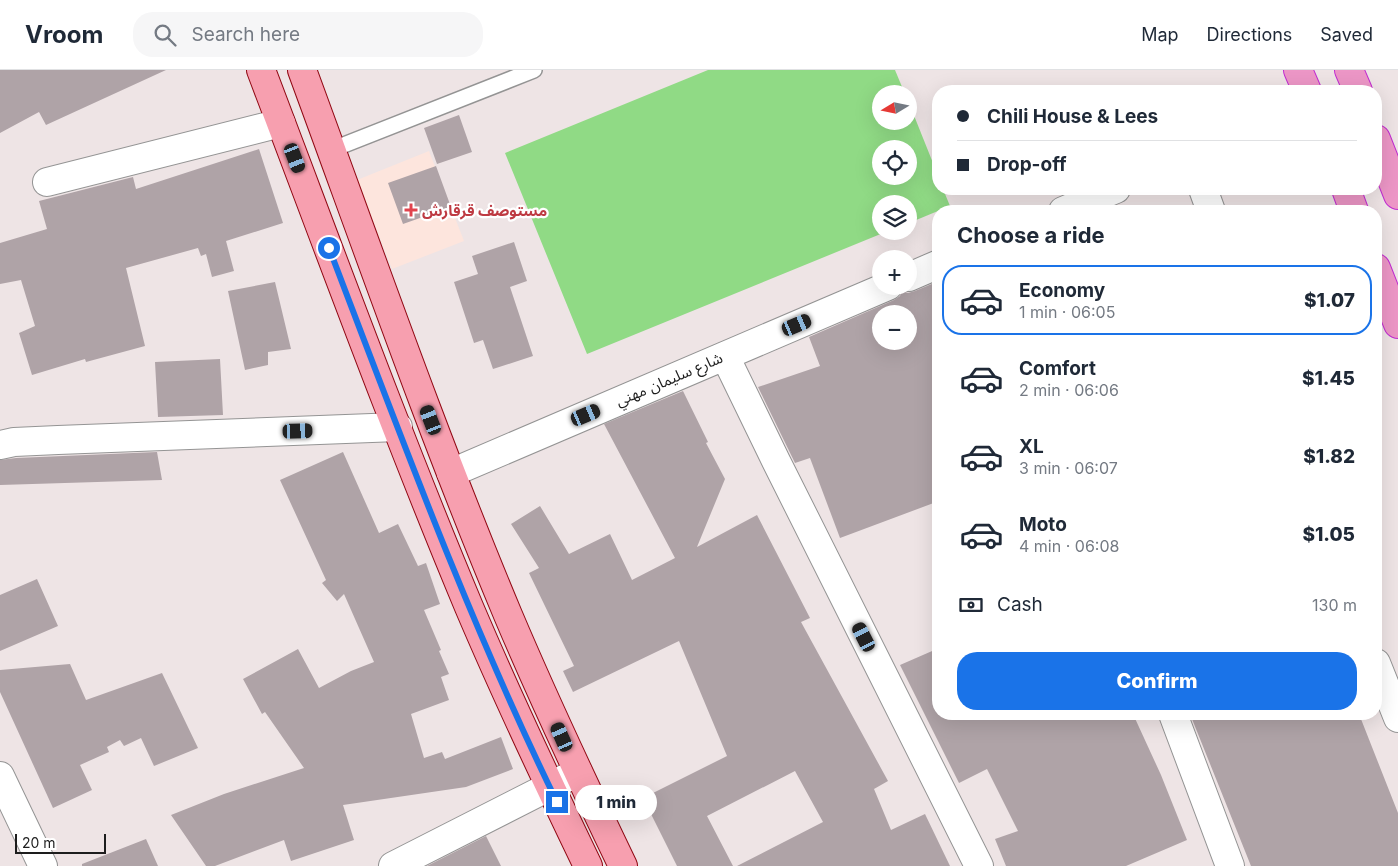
<!DOCTYPE html>
<meta charset="utf-8">
<style>
body{margin:0;font-family:Inter,"Noto Sans Arabic",sans-serif;background:#f6f6f7;color:#1f2937;height:100vh;display:flex;flex-direction:column;font-size:19px;white-space:nowrap}
*{box-sizing:border-box;margin:0}
p{font-size:16px;color:#747a83}
.icon{flex:none;width:28px;height:28px;fill:none;stroke:currentColor;stroke-width:2;stroke-linecap:round;stroke-linejoin:round}
.map{position:relative;flex:1;overflow:hidden}
.side{position:absolute;left:932px;top:135px;width:450px;height:515px;display:flex;flex-direction:column;background:#fff;border-radius:20px;box-shadow:0 5px 20px #0002}
.side>*{flex:none}
.hud{position:absolute;left:932px;top:15px;width:450px;height:110px;border-radius:20px;box-shadow:0 5px 20px #0002;display:grid;align-content:center;height:110px;padding:0 25px;background:#fff}
.needle{width:32px;rotate:260deg}
.fabs{position:absolute;left:872px;top:15px;display:grid;gap:10px}
.fabs a{display:grid;place-items:center;width:45px;height:45px;border-radius:50%;background:#fff;box-shadow:0 5px 20px #0002;font-size:25px}
.scale{position:absolute;left:15px;bottom:12px;width:91px;box-sizing:border-box;padding-left:5px;border:2px solid #1d1d1d;border-top:0;font-size:14px;line-height:18px;white-space:nowrap;color:#1d1d1d;-webkit-text-stroke:4px #fff;paint-order:stroke}
.end{position:absolute;width:22px;height:22px;margin:-11px;border:6px solid #1a73e8;background:#fff;box-shadow:0 0 0 2px #fff}
.from{border-radius:50%}
.bubble{position:absolute;height:35px;border-radius:18px;background:#fff;box-shadow:0 5px 20px #0002;font-size:16px;font-weight:800;line-height:35px;text-align:center}
.car{position:absolute;width:15px;height:30px;margin:-15px -8px;border-radius:6px;box-shadow:0 0 4px 1px #0007;background:linear-gradient(#222 24%,#8ab4d8 0 40%,#222 0 76%,#8ab4d8 0 86%,#222 0)}
.hud b{display:flex;align-items:center;gap:18px;height:48px;font-size:19px}
.hud b+b{border-top:1px solid #e0e1e3}
.hud i{width:12px;height:12px;background:#1f2937}
ul{padding:0;list-style:none}
li{display:flex;align-items:center;gap:15px;height:70px;margin:0 10px 8px;padding:0 15px;border:2px solid transparent;border-radius:20px}
li div{flex:1}
li b{display:block;font-size:19px}
li em{font-style:normal;font-weight:800}
li.on{border-color:#1a73e8}
li>.icon{width:45px;height:45px;stroke-width:1.5}
h2{padding:0 25px;font-size:22px;line-height:60px}
.pay{display:flex;align-items:center;gap:12px;height:55px;padding:0 25px;font-size:19px}
.pay p{margin-inline-start:auto}
.action{display:flex;gap:10px;margin-top:auto;padding:10px 25px}
.action a{flex:1;height:58px;border-radius:20px;background:#1a73e8;color:#fff;font-size:20px;font-weight:800;line-height:58px;text-align:center}
header{display:flex;align-items:center;gap:30px;box-sizing:border-box;height:70px;padding:0 25px;background:#fff;border-bottom:1px solid #e0e1e3}
header strong{font-size:24px}
nav{display:flex;gap:28px;margin-inline-start:auto;font-size:18px}
.search{width:350px;height:45px;background:#f6f6f7;display:flex;align-items:center;gap:12px;box-sizing:border-box;padding:0 18px;border-radius:20px;color:#747a83;font-size:19px}
.map>svg:first-child{display:block}
.education{fill:#fde5dd}
.pitch{fill:#90da85;fill-rule:evenodd}
.building{fill:#afa3a7;fill-rule:evenodd}
.lines{fill:none;stroke-linecap:round;stroke-linejoin:round}
.service-casing{stroke:#949494;stroke-width:18}
.minor-casing{stroke:#949494;stroke-width:30}
.primary-casing{stroke:#900712;stroke-width:30}
.trunk-casing{stroke:#c12cd1;stroke-width:30}
.service{stroke:#fff;stroke-width:15}
.minor{stroke:#fff;stroke-width:28}
.primary{stroke:#f79faf;stroke-width:28}
.trunk{stroke:#ec96c6;stroke-width:28}
.route{stroke:#1a73e8;stroke-width:6}
.health-dot{fill:#e0444e;stroke:#fff;stroke-width:2}
.labels{text-anchor:middle;dominant-baseline:central;stroke-width:4.5;stroke-linejoin:round;paint-order:stroke}
.health-label{font-size:15px;font-weight:bold;fill:#be3a42;stroke:#fff;text-anchor:start}
.street-label{font-size:15px;fill:#1d1d1d;stroke:#fff}
</style>
<header>
<strong>Vroom</strong>
<div class="search"><svg class="icon" aria-label="search" viewBox="0 0 24 24"><circle cx="10" cy="10" r="6"/><path d="M15 15l6 6"/></svg>Search here</div>
<nav><a>Map</a><a>Directions</a><a>Saved</a></nav>
</header>
<div class="map">
<svg width="1398" height="796" viewBox="0 0 1398 796">
<rect width="100%" height="100%" fill="#eee4e5"/>
<path class="education" d="M429,81l35,90 -72,28 -35,-89z"/>
<path class="pitch" d="M708,0h187l10,24h-24v27h28v-18l30,75v11h4l7,17 -41,17v-19h-28v27h7l-301,123 -82,-201zM881,79h28v27h-28z"/>
<path class="building" d="M0,0h166l-120,55 -7,-13 -39,21z
M459,45l13,37 -35,12 -13,-36z
M259,79l24,74 -57,18 8,30 -22,6 -6,-23 -5,2 -3,-8 -72,20 19,78 -59,16 -1,-3 -53,16 -13,-42 16,-7 -14,-46 -21,4v-41l47,-14 -8,-28 94,-24 3,12z
M436,96l15,41 -48,17 -15,-41z
M514,172l13,39 -17,6 23,69 -40,13 -10,-29 -9,3 -20,-61 24,-8 -6,-18z
M939,211v220l-99,37 -30,-80 -15,5 -37,-76 62,-21 -11,-29 85,-37 6,-4 2,-5 6,2 7,-2zM881,244h28v27h-28z
M275,212l16,67 -23,3v13l-23,5 -17,-79z
M220,289l3,56 -65,2 -3,-55z
M683,321l25,51 -2,1 19,36 -28,68 60,-32 53,103 -9,4 87,159 -14,8 17,41 34,-16 25,52h-213l86,-44 -28,-51 -88,45 26,50h-56l-34,-68 84,-42 -48,-115 -106,51 -10,-21 11,-5 -45,-93 10,-5 -28,-44 29,-18 29,48 41,-20 22,46 43,-22 -71,-134z
M157,382l5,28 -162,5v-25l16,-2z
M343,382l36,81 19,-9 20,42 8,-3 14,41 -16,6 17,40 -2,1 10,23 -8,3 8,23 -38,14 13,44 18,-6 3,7 56,-22 12,32 -47,18 -123,18 11,35 -63,21 -7,-21 -69,26h-9l-35,-51 53,-21 80,-26 -39,-56 -3,2 -19,-35 55,-30 21,39 32,-17 23,-9 -30,-68 -7,7 -15,-18 4,-3 -46,-100z
M37,509l21,47 -58,25v-56z
M939,578v66h194l28,61 26,65 -61,26h-120l-11,-27 23,-8 -31,-62 -28,14 -59,-118z
M70,594l16,36 76,-27 36,75 -44,18 -13,-28 -17,8 -4,-6 -13,7 2,5 -29,13 12,25 -39,18 -53,-116v-22z
M1190,644h169l39,99v53h-147z
M486,766l15,30h-74z
M146,769l12,27h-76v-2z"/>
<g class="lines">
<g class="service-casing">
<path id="service" d="M331,80l203,-80"/>
</g>
<g class="minor-casing">
<path id="minor" d="M47,112l234,-59
M1203,119l8,22
M1063,141l53,-22
M909,207l30,-13
M725,286l51,105 203,405
M0,375l14,-3 44,-2 340,-13
M451,403l437,-187
M1376,593l22,55
M1173,644l57,152
M0,706l43,90
M393,796l185,-94"/>
</g>
<g class="primary-casing">
<path id="primary" d="M261,0c68,179 134,360 208,537 37,87 78,174 119,259
M302,0c67,182 131,366 206,545 36,85 75,168 115,251"/>
</g>
<g class="trunk-casing">
<path id="trunk" d="M1298,0l9,21
M1349,0l9,21
M1376,69l22,56
M1346,119l8,22
M1376,198l22,56"/>
</g>
<use href="#service" class="service"/>
<use href="#minor" class="minor"/>
<use href="#primary" class="primary"/>
<use href="#trunk" class="trunk"/>
</g>
<g class="lines">
<path class="route" d="M329,178c71,186 140,374 228,554"/>
</g>
<path class="health-dot" d="M408.5 132.5h5v5h5v5h-5v5h-5v-5h-5v-5h5z"/>
<g class="labels">
<g class="health-label">
<text x="422" y="140">مستوصف قرقارش</text>
</g>
<g class="street-label">
<text transform="translate(669 309) rotate(-23)">شارع سليمان مهني</text>
</g>
</g>
</svg>
<div class="fabs">
<a><svg class="needle" viewBox="-14 -14 28 28"><path d="M0-13l5 13h-10z" fill="#e53935"/><path d="M0 13l5-13h-10z" fill="#747a83"/></svg></a>
<a><svg class="icon" aria-label="locate" viewBox="0 0 24 24"><circle cx="12" cy="12" r="6"/><path d="M12 2v4M12 18v4M2 12h4M18 12h4"/></svg></a>
<a><svg class="icon" aria-label="layers" viewBox="0 0 24 24"><path d="M12 4l9 5-9 5-9-5zM3 14l9 5 9-5"/></svg></a>
<a>+</a>
<a>−</a>
</div>
<div class="scale">20 m</div>
<i class="end from" style="left:329px;top:178px"></i>
<i class="end" style="left:557px;top:732px"></i>
<div class="bubble" style="left:575px;top:715px;width:82px">1 min</div>
<i class="car" style="left:295px;top:88px;rotate:159deg"></i>
<i class="car" style="left:797px;top:255px;rotate:67deg"></i>
<i class="car" style="left:586px;top:345px;rotate:67deg"></i>
<i class="car" style="left:431px;top:350px;rotate:339deg"></i>
<i class="car" style="left:298px;top:361px;rotate:88deg"></i>
<i class="car" style="left:864px;top:567px;rotate:333deg"></i>
<i class="car" style="left:562px;top:667px;rotate:336deg"></i>
<div class="hud">
<b><i class="from"></i>Chili House &amp; Lees</b>
<b><i></i>Drop-off</b>
</div>
<section class="side">
<h2>Choose a ride</h2>
<ul>
<li class="on"><svg class="icon" aria-label="car" viewBox="0 0 24 24"><path d="M5 17H2v-5l4-1 3-4h7l3 4 3 1v5h-3M9 17h6M6 11h13"/><circle cx="7" cy="17" r="2"/><circle cx="17" cy="17" r="2"/></svg><div><b>Economy</b><p>1 min · 06:05</p></div><em>$1.07</em></li>
<li><svg class="icon" aria-label="car" viewBox="0 0 24 24"><path d="M5 17H2v-5l4-1 3-4h7l3 4 3 1v5h-3M9 17h6M6 11h13"/><circle cx="7" cy="17" r="2"/><circle cx="17" cy="17" r="2"/></svg><div><b>Comfort</b><p>2 min · 06:06</p></div><em>$1.45</em></li>
<li><svg class="icon" aria-label="car" viewBox="0 0 24 24"><path d="M5 17H2v-5l4-1 3-4h7l3 4 3 1v5h-3M9 17h6M6 11h13"/><circle cx="7" cy="17" r="2"/><circle cx="17" cy="17" r="2"/></svg><div><b>XL</b><p>3 min · 06:07</p></div><em>$1.82</em></li>
<li><svg class="icon" aria-label="car" viewBox="0 0 24 24"><path d="M5 17H2v-5l4-1 3-4h7l3 4 3 1v5h-3M9 17h6M6 11h13"/><circle cx="7" cy="17" r="2"/><circle cx="17" cy="17" r="2"/></svg><div><b>Moto</b><p>4 min · 06:08</p></div><em>$1.05</em></li>
</ul>
<div class="pay"><svg class="icon" aria-label="cash" viewBox="0 0 24 24"><path d="M3 7h18v10H3z"/><circle cx="12" cy="12" r="2"/></svg>Cash<p>130 m</p></div>
<div class="action"><a>Confirm</a></div>
</section>
</div>
